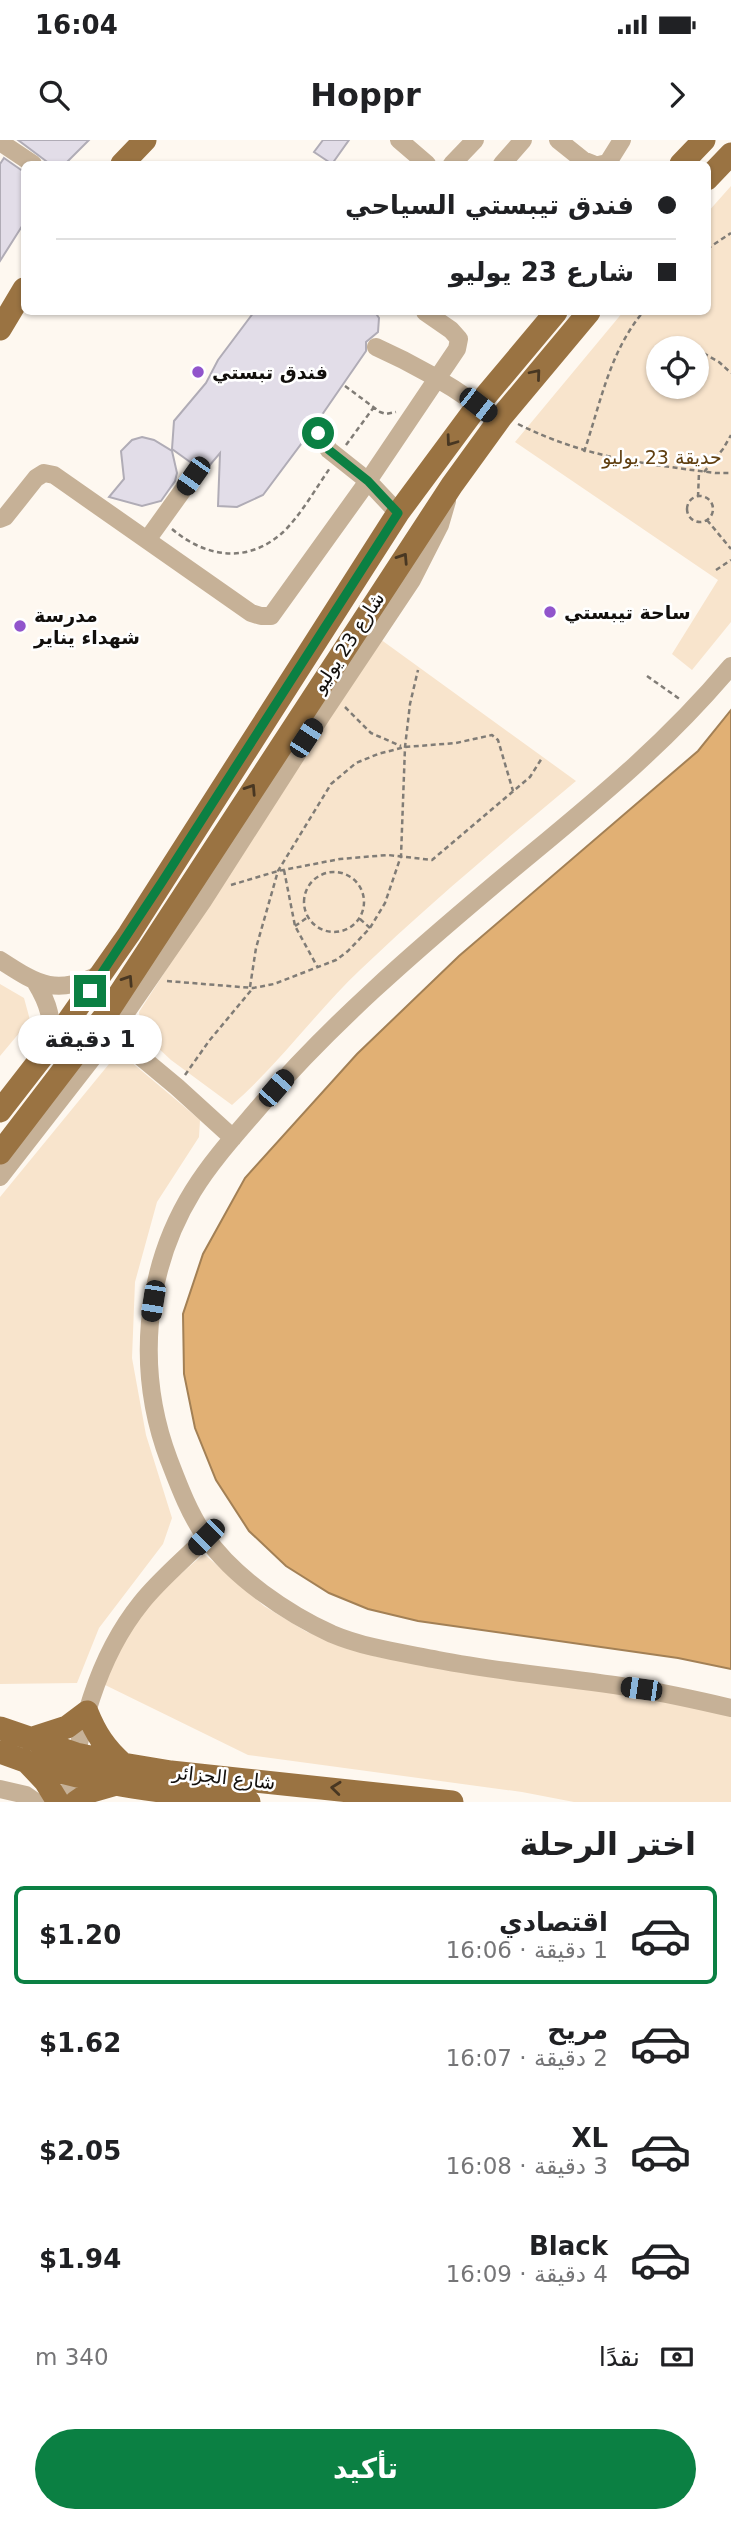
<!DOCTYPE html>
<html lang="ar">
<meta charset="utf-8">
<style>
body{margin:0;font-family:"DejaVu Sans",Vazirmatn,sans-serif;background:#f6f6f6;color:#202124;direction:rtl;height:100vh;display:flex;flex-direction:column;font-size:26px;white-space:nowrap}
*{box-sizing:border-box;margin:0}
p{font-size:23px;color:#757577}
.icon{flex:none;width:38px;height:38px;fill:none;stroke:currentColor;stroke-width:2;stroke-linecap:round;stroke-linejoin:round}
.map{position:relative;height:1662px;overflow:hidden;direction:ltr}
.drawer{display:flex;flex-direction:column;background:#fff;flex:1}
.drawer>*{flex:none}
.banner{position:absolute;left:21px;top:21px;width:690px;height:154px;border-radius:10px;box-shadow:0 2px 5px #0004;direction:rtl;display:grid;align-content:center;height:154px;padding:0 35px;background:#fff}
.fabs{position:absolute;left:646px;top:196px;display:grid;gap:14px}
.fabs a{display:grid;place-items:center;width:63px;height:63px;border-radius:50%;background:#fff;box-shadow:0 2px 5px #0004;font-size:35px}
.end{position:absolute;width:32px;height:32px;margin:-16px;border:9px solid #0b8043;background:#fff;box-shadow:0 0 0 4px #fff}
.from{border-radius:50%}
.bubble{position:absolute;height:49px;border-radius:24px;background:#fff;box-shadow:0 2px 5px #0004;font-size:23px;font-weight:600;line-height:49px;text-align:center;direction:rtl}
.car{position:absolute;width:21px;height:42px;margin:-21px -10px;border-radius:9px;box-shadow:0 0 5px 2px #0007;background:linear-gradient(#222 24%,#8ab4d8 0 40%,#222 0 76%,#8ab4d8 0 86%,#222 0)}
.banner b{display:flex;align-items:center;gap:24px;height:66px;font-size:26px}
.banner b+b{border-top:2px solid #e0e0e0}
.banner i{width:18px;height:18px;background:#202124}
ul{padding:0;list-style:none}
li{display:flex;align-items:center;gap:21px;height:98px;margin:0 14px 10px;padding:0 21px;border:4px solid transparent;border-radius:10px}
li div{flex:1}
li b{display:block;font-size:26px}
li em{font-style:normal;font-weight:600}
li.selected{border-color:#0b8043}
li>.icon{width:63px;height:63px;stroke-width:1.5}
h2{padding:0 35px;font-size:32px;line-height:84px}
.pay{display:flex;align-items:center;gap:18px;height:77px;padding:0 35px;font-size:26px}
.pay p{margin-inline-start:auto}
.action{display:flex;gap:14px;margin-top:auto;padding:14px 35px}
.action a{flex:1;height:80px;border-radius:42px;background:#0b8043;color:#fff;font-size:28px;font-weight:600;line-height:80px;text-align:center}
.status{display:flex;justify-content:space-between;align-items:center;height:49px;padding:0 35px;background:#fff;direction:ltr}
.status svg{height:19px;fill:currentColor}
header{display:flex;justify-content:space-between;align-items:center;height:91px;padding:0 35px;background:#fff;font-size:32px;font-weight:600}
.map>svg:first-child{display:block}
.green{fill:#f8e4cc;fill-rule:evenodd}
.water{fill:#e1b074;stroke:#a38055;stroke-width:2}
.building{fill:#e2dde8;stroke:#b0acb6;stroke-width:2}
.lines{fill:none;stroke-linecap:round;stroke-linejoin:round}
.path{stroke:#807c76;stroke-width:2.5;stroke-dasharray:5 3.5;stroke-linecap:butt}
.minor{stroke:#c6b197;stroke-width:18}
.major{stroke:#9a7342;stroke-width:23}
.oneway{stroke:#483722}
.route{stroke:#0b8043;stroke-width:9}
.poi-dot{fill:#9155cc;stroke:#fff;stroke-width:2.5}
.labels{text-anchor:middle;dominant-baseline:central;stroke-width:5;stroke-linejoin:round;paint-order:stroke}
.poi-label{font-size:19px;font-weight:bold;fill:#120f0c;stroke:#fff;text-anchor:start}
.park-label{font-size:19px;fill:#603f10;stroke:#fff}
.street-label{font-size:19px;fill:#120f0c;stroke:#fff}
</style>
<div class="status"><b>16:04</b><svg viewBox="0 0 49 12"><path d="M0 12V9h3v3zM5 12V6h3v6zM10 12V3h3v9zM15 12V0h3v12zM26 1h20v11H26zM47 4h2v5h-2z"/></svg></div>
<header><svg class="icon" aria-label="forward" viewBox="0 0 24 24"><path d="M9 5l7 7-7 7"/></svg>Hoppr<svg class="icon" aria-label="search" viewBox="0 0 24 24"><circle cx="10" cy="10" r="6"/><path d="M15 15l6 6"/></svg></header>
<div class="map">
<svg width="731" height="1662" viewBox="0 0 731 1662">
<rect width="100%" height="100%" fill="#fef8f0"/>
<path class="green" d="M731,46v436l-39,48 -20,-16 46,-74 -203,-138 108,-130h84v-99zM696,208v39h-38v-39z
M380,499l196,142c-73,61 -147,123 -216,189 -45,43 -81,94 -128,135l-61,-45 -30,-28 -2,-20z
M0,844l24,14 6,22 -30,36z
M130,921l70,59 -1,17 -42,65 -22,80 -3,76 14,77 26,83 -9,26 -64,84 -22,55 -77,1v-487l109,-133z
M204,1414l60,52 43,26 70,25 43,2 248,41 63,16v86h-157l-52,-10 -274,-37 -147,-72 43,-78z"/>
<path class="water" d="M731,570v959l-53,-11 -260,-37 -50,-12 -39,-16 -43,-27 -37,-35 -33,-51 -21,-52 -11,-54 -1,-60 20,-60 42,-76 112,-124 102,-98 239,-205z"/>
<path class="building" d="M18,0h71l-24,24h-15z
M323,0h26l-17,24 -18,-12z
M4,18l20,14v51l-24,38v-97z
M254,172h121l4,6 -1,14 -12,10v9l-49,71 -9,5 -1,9 -44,59 -26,12 -19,-1 2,-53 -16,19 -32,-23 2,-28 32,-38 12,-23z
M142,297l12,3 18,11 5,22 -2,8 -14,20 -19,5 -33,-9 15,-18 -3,-28 11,-11z"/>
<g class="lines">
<path class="path" d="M707,109l24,-16
M678,204l16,4
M696,209l23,13 12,11
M345,246l35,26 6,2 10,-2
M518,284c69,34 122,39 197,49h16
M346,305l28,-38
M584,312c17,-50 25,-99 59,-140
M704,332l19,-23 8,-14
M687 369a13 13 0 1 1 26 0a13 13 0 1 1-26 0Z
M698,357l1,-25
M707,380l24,29
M172,389c33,28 74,35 109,5 18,-16 35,-46 49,-66
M716,430l15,-10
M647,536l34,24
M345,567l26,26 30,13
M284,730l11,56 23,42
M304 762a30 30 0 1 1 60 0a30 30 0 1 1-60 0Z
M231,745l47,-14 62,-12 48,-4 44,5 98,-83 12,-19
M360,779l10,9
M295,786l13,-9
M167,841l86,7 21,-4 62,-24 12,-9 22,-23 15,-25 16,-47 4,-109 5,-43 8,-34
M250,847l6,-39 22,-77 53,-87 25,-21 22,-9 27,-7 51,-4 36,-8 6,5 15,51
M185,935l24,-34 44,-53"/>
<path class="minor" d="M399,0l28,24
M558,0l25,20 10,4
M0,2l33,22
M452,24l23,-24
M502,24l21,-24
M602,24h5l15,-24
M376,207c38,17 68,34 102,58
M318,293l11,17 39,31 30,32
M0,379l5,-2 31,-39 8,-5 10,2 197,138 10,3h10l97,-135 89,-132 2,-10 -8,-9 -26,-18
M147,400l46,-64
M731,526c-72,86 -151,147 -236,218 -82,69 -164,140 -234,221 -23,27 -49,55 -68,86 -50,81 -57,182 -24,269 10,26 20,53 36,76 28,41 83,78 127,98 33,14 71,19 106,26 67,13 135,18 202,29 30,5 61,12 91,19
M0,820c40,26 56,36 102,13
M36,843c14,23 15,34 16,61
M112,893l91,-132 119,-186 90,-135 28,-55 7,-24
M0,1037l112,-144 65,54 56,51
M0,1649l26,6 10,7
M67,1662c13,-71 28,-142 74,-199 19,-24 44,-44 65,-66"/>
<path class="major" d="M122,24l23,-24
M681,24l23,-24
M707,39l24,-25
M0,189l24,-40
M0,971l52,-67 77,-110 269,-421 80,-108 78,-93
M0,1013l107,-140 345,-528 50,-69 87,-104
M0,1588l76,26 47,10 48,8 281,30
M30,1599l37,-12 20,-15c9,22 18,36 36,52
M0,1612c80,32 164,40 249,50
M28,1623l17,18 13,21
M76,1662l16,-11 21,-6"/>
</g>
<defs><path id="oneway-chevron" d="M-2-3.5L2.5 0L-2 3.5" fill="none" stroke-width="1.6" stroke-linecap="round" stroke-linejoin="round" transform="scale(1.75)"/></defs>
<g class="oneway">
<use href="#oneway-chevron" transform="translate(536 234) rotate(-50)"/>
<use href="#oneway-chevron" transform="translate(451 301) rotate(126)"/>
<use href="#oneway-chevron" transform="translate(403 418) rotate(-57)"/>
<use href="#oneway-chevron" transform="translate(251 649) rotate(-57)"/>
<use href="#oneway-chevron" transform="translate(128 840) rotate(-57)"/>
<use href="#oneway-chevron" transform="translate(336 1648) rotate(-174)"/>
</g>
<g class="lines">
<path class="route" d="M90,851l72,-109 236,-369 -30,-32 -39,-31 -11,-17"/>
</g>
<g class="poi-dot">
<circle cx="198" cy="232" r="7"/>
<circle cx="550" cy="472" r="7"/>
<circle cx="20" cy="486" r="7"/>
</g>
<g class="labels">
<g class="poi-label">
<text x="212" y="232">فندق تبستي</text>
<text x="564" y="472">ساحة تيبستي</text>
<text x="34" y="475">مدرسة<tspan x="34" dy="22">شهداء يناير</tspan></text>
</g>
<g class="park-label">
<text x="662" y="317">حديقة 23 يوليو</text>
</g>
<g class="street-label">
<text transform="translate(348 502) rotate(-57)">شارع 23 يوليو</text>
<text transform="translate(224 1637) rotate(6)">شارع الجزائر</text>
</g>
</g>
</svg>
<div class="fabs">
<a><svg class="icon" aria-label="locate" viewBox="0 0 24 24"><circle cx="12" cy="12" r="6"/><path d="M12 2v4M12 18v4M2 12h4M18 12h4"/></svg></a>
</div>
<i class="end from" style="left:318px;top:293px"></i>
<i class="end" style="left:90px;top:851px"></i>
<div class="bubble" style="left:18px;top:875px;width:144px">1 دقيقة</div>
<i class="car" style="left:478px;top:265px;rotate:128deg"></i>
<i class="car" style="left:193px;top:336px;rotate:215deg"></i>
<i class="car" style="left:306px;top:598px;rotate:33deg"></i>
<i class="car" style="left:276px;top:948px;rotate:41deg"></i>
<i class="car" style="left:153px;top:1161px;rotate:189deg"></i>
<i class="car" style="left:206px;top:1397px;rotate:225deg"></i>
<i class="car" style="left:641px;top:1549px;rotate:278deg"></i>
<div class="banner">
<b><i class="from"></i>فندق تيبستي السياحي</b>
<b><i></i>شارع 23 يوليو</b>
</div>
</div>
<section class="drawer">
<h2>اختر الرحلة</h2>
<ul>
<li class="selected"><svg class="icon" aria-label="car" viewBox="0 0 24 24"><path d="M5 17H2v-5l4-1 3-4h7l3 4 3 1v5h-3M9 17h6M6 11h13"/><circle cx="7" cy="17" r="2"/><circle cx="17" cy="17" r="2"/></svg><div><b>اقتصادي</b><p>1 دقيقة · 16:06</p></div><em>$1.20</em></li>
<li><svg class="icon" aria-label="car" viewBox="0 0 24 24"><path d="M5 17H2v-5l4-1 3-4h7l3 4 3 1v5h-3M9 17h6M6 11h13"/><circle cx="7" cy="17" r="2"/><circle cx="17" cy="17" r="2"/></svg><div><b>مريح</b><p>2 دقيقة · 16:07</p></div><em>$1.62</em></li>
<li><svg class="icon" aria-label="car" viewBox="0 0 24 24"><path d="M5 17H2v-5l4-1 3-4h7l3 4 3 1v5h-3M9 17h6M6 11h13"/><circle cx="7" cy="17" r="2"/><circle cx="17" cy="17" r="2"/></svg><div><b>XL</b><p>3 دقيقة · 16:08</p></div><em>$2.05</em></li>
<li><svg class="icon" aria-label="car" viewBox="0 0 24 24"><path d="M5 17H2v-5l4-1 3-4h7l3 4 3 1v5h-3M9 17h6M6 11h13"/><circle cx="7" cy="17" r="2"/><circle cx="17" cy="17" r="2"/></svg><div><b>Black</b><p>4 دقيقة · 16:09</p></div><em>$1.94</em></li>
</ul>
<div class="pay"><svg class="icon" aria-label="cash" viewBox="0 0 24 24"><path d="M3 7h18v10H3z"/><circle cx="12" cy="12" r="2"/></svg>نقدًا<p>340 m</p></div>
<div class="action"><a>تأكيد</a></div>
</section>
